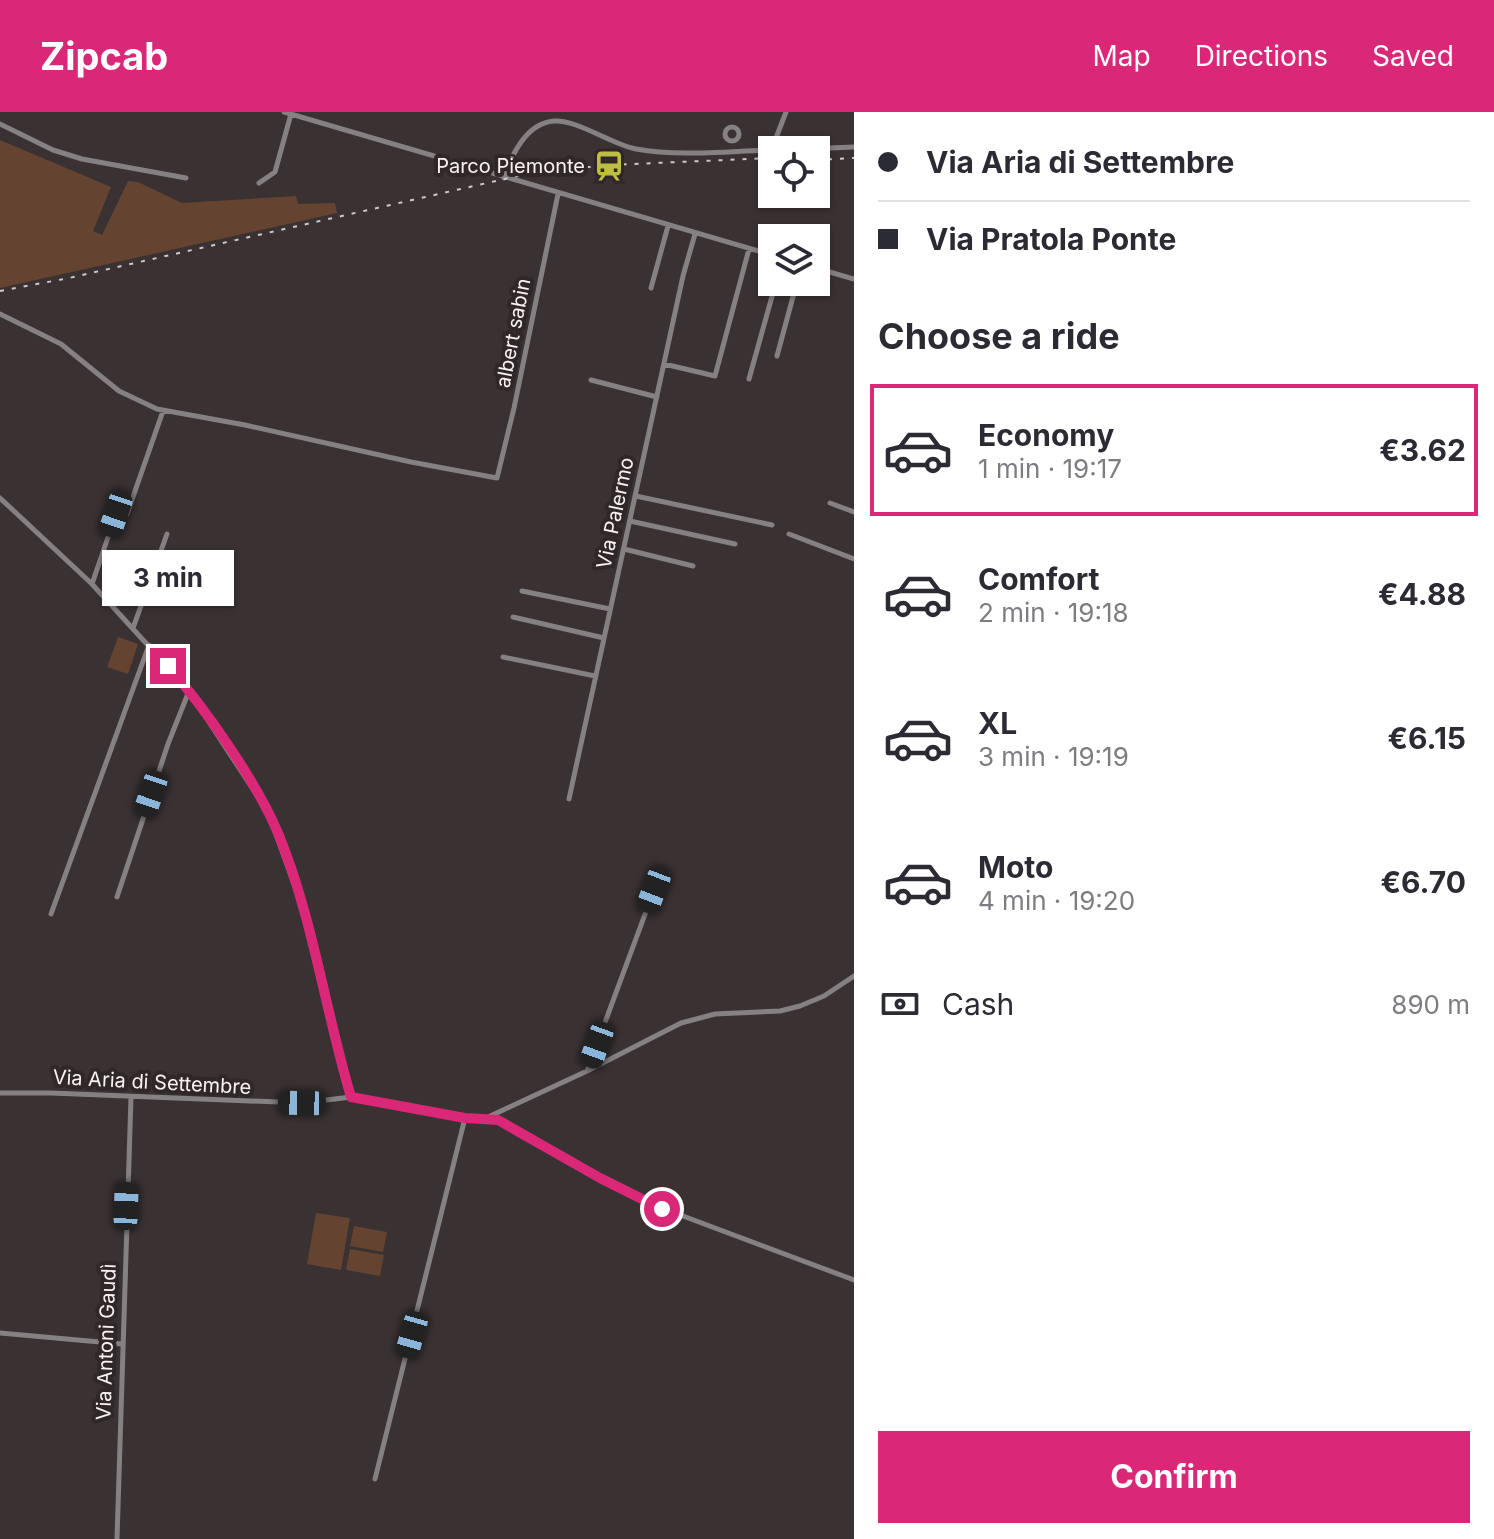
<!DOCTYPE html>
<meta charset="utf-8">
<style>
body{margin:0;font-family:Inter,sans-serif;background:#f2f2f3;color:#2b2b33;height:100vh;display:flex;flex-direction:column;font-size:30px;white-space:nowrap}
*{box-sizing:border-box;margin:0}
p{font-size:26px;color:#7c7c81}
.icon{flex:none;width:44px;height:44px;fill:none;stroke:currentColor;stroke-width:2;stroke-linecap:round;stroke-linejoin:round}
.map{position:relative;flex:1;overflow:hidden}
.drawer{display:flex;flex-direction:column;background:#fff;width:640px}
.drawer>*{flex:none}
.hud{display:grid;align-content:center;height:176px;padding:0 24px;background:#fff}
.fabs{position:absolute;left:758px;top:24px;display:grid;gap:16px}
.fabs a{display:grid;place-items:center;width:72px;height:72px;border-radius:0px;background:#fff;box-shadow:0 2px 6px #0004;font-size:40px}
.end{position:absolute;width:36px;height:36px;margin:-18px;border:10px solid #db2777;background:#fff;box-shadow:0 0 0 4px #fff}
.from{border-radius:50%}
.bubble{position:absolute;height:56px;border-radius:0px;background:#fff;box-shadow:0 2px 6px #0004;font-size:26px;font-weight:700;line-height:56px;text-align:center}
.car{position:absolute;width:24px;height:48px;margin:-24px -12px;border-radius:10px;box-shadow:0 0 6px 2px #0007;background:linear-gradient(#222 24%,#8ab4d8 0 40%,#222 0 76%,#8ab4d8 0 86%,#222 0)}
.hud b{display:flex;align-items:center;gap:28px;height:76px;font-size:30px}
.hud b+b{border-top:2px solid #e1e1e2}
.hud i{width:20px;height:20px;background:#2b2b33}
ul{padding:0;list-style:none}
li{display:flex;align-items:center;gap:24px;height:132px;margin:0 16px 12px;padding:0 8px;border:4px solid transparent;border-radius:0px}
li div{flex:1}
li b{display:block;font-size:30px}
li em{font-style:normal;font-weight:700}
li.on{border-color:#db2777}
li>.icon{width:72px;height:72px;stroke-width:1.5}
h2{padding:0 24px;font-size:36px;line-height:96px}
.pay{display:flex;align-items:center;gap:20px;height:88px;padding:0 24px;font-size:30px}
.pay p{margin-inline-start:auto}
.primary-button{display:flex;gap:16px;margin-top:auto;padding:16px 24px}
.primary-button a{flex:1;height:92px;border-radius:0px;background:#db2777;color:#fff;font-size:32px;font-weight:700;line-height:92px;text-align:center}
header{display:flex;align-items:center;gap:48px;box-sizing:border-box;height:112px;padding:0 40px;background:#db2777;color:#fff}
header strong{font-size:38px}
nav{display:flex;gap:44px;margin-inline-start:auto;font-size:28px}
main{display:flex;flex:1;min-height:0}
.map>svg:first-child{display:block}
.green{fill:#644430}
.lines{fill:none;stroke-linecap:round;stroke-linejoin:round}
.street{stroke:#858183;stroke-width:5}
.rail{stroke:#d0c9ca;stroke-width:2;stroke-dasharray:4 8;stroke-linecap:butt}
.route{stroke:#db2777;stroke-width:10}
.labels{text-anchor:middle;dominant-baseline:central;stroke-width:8;stroke-linejoin:round;paint-order:stroke}
.poi-label{font-size:20px;fill:#f8f2f3;stroke:#2f2728;text-anchor:end}
.street-label{font-size:20px;fill:#f8f2f3;stroke:#2f2728}
</style>
<header>
<strong>Zipcab</strong>
<nav><a>Map</a><a>Directions</a><a>Saved</a></nav>
</header>
<main>
<div class="map">
<svg width="854" height="1427" viewBox="0 0 854 1427">
<rect width="100%" height="100%" fill="#393132"/>
<path class="green" d="M0,28l111,47 -18,44 9,4 26,-54 10,1 44,21 114,-7 2,8 37,-1 2,10 -337,75z
M118,525l20,7 -10,30 -21,-7z
M316,1101l34,5 -9,52 -34,-6z
M354,1114l33,6 -4,20 -33,-6z
M350,1137l34,6 -4,21 -34,-6z"/>
<g class="lines">
<path class="street" d="M284,0l488,143
M0,12l53,26 29,9 104,19
M725 22a7 7 0 1 1 14 0a7 7 0 1 1-14 0Z
M776,26l10,-26
M780,38l74,-3
M504,66c7,-22 22,-55 50,-57 25,-1 56,23 82,28 44,8 92,2 136,1
M259,71l16,-11 16,-58
M816,156l38,11
M651,176l17,-62
M0,202l61,30 58,47 38,18 88,16 166,37 86,16 17,-70 44,-214
M777,244l20,-74
M664,252l51,12 34,-127
M749,267l27,-97
M591,268l66,17
M636,384l136,29
M0,386l92,86 94,103 82,125 40,111 43,174
M830,391l24,9
M127,402l36,-103
M630,409l105,23
M789,422l65,25
M624,437l69,17
M92,472l24,-70
M522,479l88,18
M513,505l91,21
M133,516l34,-94
M503,545l92,19
M569,687l114,-523 12,-42
M117,785l51,-153 21,-53
M51,802l98,-269
M587,959l67,-181
M0,981h51l251,10 49,-6 114,21 33,2 145,81 211,79
M486,1006l101,-47 94,-48 34,-9 65,-3 20,-5 24,-10 30,-20
M0,1221l122,11
M375,1367l90,-361
M117,1427l14,-442"/>
<path class="rail" d="M816,48l38,-2
M0,179l69,-13 462,-105 78,-8 163,-7"/>
</g>
<g class="lines">
<path class="route" d="M168,554c37,42 88,115 110,167 35,85 47,177 73,264l114,21 33,2 102,58 62,31"/>
</g>
<defs>
<g id="station-bare" transform="scale(2.4)"><path d="M-3-6H3Q5-6 5-4V2Q5 4 3 4L4.5 6H3L1.5 4h-3L-3 6H-4.5L-3 4Q-5 4-5 2V-4Q-5-6-3-6ZM-3.5-4v3h7v-3ZM-3.5 1v1.5H-2V1ZM2 1v1.5H3.5V1Z" fill="#bebf42" stroke="#2f2728" stroke-width="2.5" paint-order="stroke"/></g>
</defs>
<g fill-rule="evenodd">
<use href="#station-bare" x="609" y="54"/>
</g>
<g class="labels">
<g class="poi-label">
<text x="585" y="54">Parco Piemonte</text>
</g>
<g class="street-label">
<text transform="translate(513 221) rotate(-79)">albert sabin</text>
<text transform="translate(615 401) rotate(-78)">Via Palermo</text>
<text transform="translate(152 970) rotate(3)">Via Aria di Settembre</text>
<text transform="translate(106 1230) rotate(-88)">Via Antoni Gaudì</text>
</g>
</g>
</svg>
<div class="fabs">
<a><svg class="icon" aria-label="locate" viewBox="0 0 24 24"><circle cx="12" cy="12" r="6"/><path d="M12 2v4M12 18v4M2 12h4M18 12h4"/></svg></a>
<a><svg class="icon" aria-label="layers" viewBox="0 0 24 24"><path d="M12 4l9 5-9 5-9-5zM3 14l9 5 9-5"/></svg></a>
</div>
<i class="end from" style="left:662px;top:1097px"></i>
<i class="end" style="left:168px;top:554px"></i>
<div class="bubble" style="left:102px;top:438px;width:132px">3 min</div>
<i class="car" style="left:116px;top:402px;rotate:199deg"></i>
<i class="car" style="left:151px;top:682px;rotate:199deg"></i>
<i class="car" style="left:654px;top:778px;rotate:201deg"></i>
<i class="car" style="left:597px;top:933px;rotate:200deg"></i>
<i class="car" style="left:302px;top:991px;rotate:271deg"></i>
<i class="car" style="left:126px;top:1094px;rotate:2deg"></i>
<i class="car" style="left:412px;top:1223px;rotate:196deg"></i>
</div>
<section class="drawer">
<div class="hud">
<b><i class="from"></i>Via Aria di Settembre</b>
<b><i></i>Via Pratola Ponte</b>
</div>
<h2>Choose a ride</h2>
<ul>
<li class="on"><svg class="icon" aria-label="car" viewBox="0 0 24 24"><path d="M5 17H2v-5l4-1 3-4h7l3 4 3 1v5h-3M9 17h6M6 11h13"/><circle cx="7" cy="17" r="2"/><circle cx="17" cy="17" r="2"/></svg><div><b>Economy</b><p>1 min · 19:17</p></div><em>€3.62</em></li>
<li><svg class="icon" aria-label="car" viewBox="0 0 24 24"><path d="M5 17H2v-5l4-1 3-4h7l3 4 3 1v5h-3M9 17h6M6 11h13"/><circle cx="7" cy="17" r="2"/><circle cx="17" cy="17" r="2"/></svg><div><b>Comfort</b><p>2 min · 19:18</p></div><em>€4.88</em></li>
<li><svg class="icon" aria-label="car" viewBox="0 0 24 24"><path d="M5 17H2v-5l4-1 3-4h7l3 4 3 1v5h-3M9 17h6M6 11h13"/><circle cx="7" cy="17" r="2"/><circle cx="17" cy="17" r="2"/></svg><div><b>XL</b><p>3 min · 19:19</p></div><em>€6.15</em></li>
<li><svg class="icon" aria-label="car" viewBox="0 0 24 24"><path d="M5 17H2v-5l4-1 3-4h7l3 4 3 1v5h-3M9 17h6M6 11h13"/><circle cx="7" cy="17" r="2"/><circle cx="17" cy="17" r="2"/></svg><div><b>Moto</b><p>4 min · 19:20</p></div><em>€6.70</em></li>
</ul>
<div class="pay"><svg class="icon" aria-label="cash" viewBox="0 0 24 24"><path d="M3 7h18v10H3z"/><circle cx="12" cy="12" r="2"/></svg>Cash<p>890 m</p></div>
<div class="primary-button"><a>Confirm</a></div>
</section>
</main>
